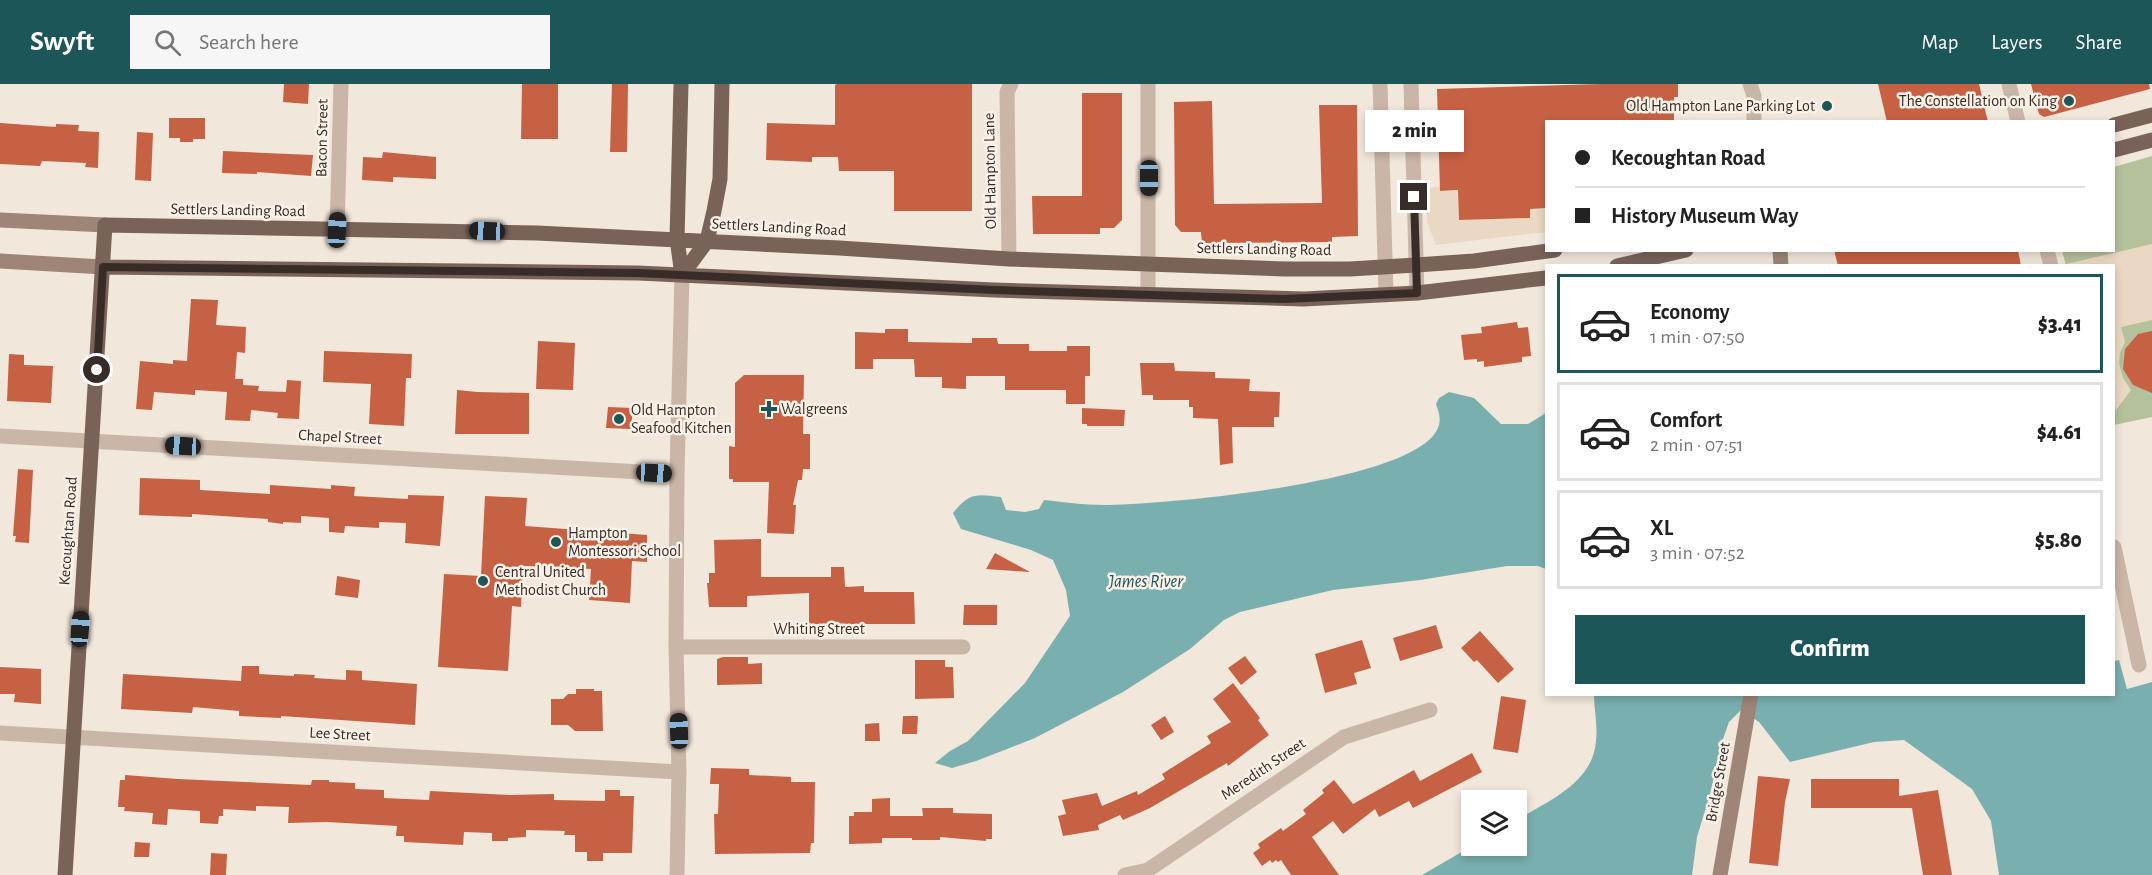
<!DOCTYPE html>
<meta charset="utf-8">
<style>
body{margin:0;font-family:"Alegreya Sans",sans-serif;background:#f6f6f6;color:#222;height:100vh;display:flex;flex-direction:column;font-size:22px;white-space:nowrap}
*{box-sizing:border-box;margin:0}
p{font-size:20px;color:#767676}
.icon{flex:none;width:33px;height:33px;fill:none;stroke:currentColor;stroke-width:2;stroke-linecap:round;stroke-linejoin:round}
.map{position:relative;flex:1;overflow:hidden}
.sheet{position:absolute;left:1545px;top:180px;width:570px;height:432px;display:flex;flex-direction:column;background:#fff;border-radius:0px;box-shadow:0 3px 9px #0003}
.sheet>*{flex:none}
.banner{position:absolute;left:1545px;top:36px;width:570px;height:132px;border-radius:0px;box-shadow:0 3px 9px #0003;display:grid;align-content:center;height:132px;padding:0 30px;background:#fff}
.tools{position:absolute;left:1461px;top:706px;display:grid;gap:12px}
.tools a{display:grid;place-items:center;width:66px;height:66px;border-radius:0px;background:#fff;box-shadow:0 3px 9px #0003;font-size:30px}
.end{position:absolute;width:27px;height:27px;margin:-14px;border:8px solid #372c28;background:#fff;box-shadow:0 0 0 3px #fff}
.from{border-radius:50%}
.bubble{position:absolute;height:42px;border-radius:0px;background:#fff;box-shadow:0 3px 9px #0003;font-size:20px;font-weight:800;line-height:42px;text-align:center}
.car{position:absolute;width:18px;height:36px;margin:-18px -9px;border-radius:8px;box-shadow:0 0 4px 2px #0007;background:linear-gradient(#222 24%,#8ab4d8 0 40%,#222 0 76%,#8ab4d8 0 86%,#222 0)}
.banner b{display:flex;align-items:center;gap:21px;height:57px;font-size:22px}
.banner b+b{border-top:2px solid #e0e0e0}
.banner i{width:15px;height:15px;background:#222}
ul{padding:10px 0 0;list-style:none}
li{display:flex;align-items:center;gap:18px;height:99px;margin:0 12px 9px;padding:0 18px;border:3px solid #e0e0e0;border-radius:0px}
li div{flex:1}
li b{display:block;font-size:22px}
li em{font-style:normal;font-weight:800}
li.current{border-color:#1d5659}
li>.icon{width:54px;height:54px;stroke-width:1.5}
.primary-button{display:flex;gap:12px;margin-top:auto;padding:12px 30px}
.primary-button a{flex:1;height:69px;border-radius:0px;background:#1d5659;color:#fff;font-size:24px;font-weight:800;line-height:69px;text-align:center}
header{display:flex;align-items:center;gap:36px;box-sizing:border-box;height:84px;padding:0 30px;background:#1d5659;color:#fff}
header strong{font-size:28px}
nav{display:flex;gap:33px;margin-inline-start:auto;font-size:21px}
.search{width:420px;height:54px;background:#f6f6f6;display:flex;align-items:center;gap:15px;box-sizing:border-box;padding:0 21px;border-radius:0px;color:#767676;font-size:22px}
.map>svg:first-child{display:block}
.green{fill:#b5c19b}
.plaza{fill:#ead8c2}
.water{fill:#7aafaf}
.building{fill:#c76144}
.lines{fill:none;stroke-linecap:round;stroke-linejoin:round}
.street{stroke:#cab6a7;stroke-width:15}
.secondary{stroke:#9e8578;stroke-width:15}
.primary{stroke:#796359;stroke-width:15}
.route{stroke:#372c28;stroke-width:8}
.poi-dot{fill:#1d5659;stroke:#faf1e8;stroke-width:2}
.labels{text-anchor:middle;dominant-baseline:central;stroke-width:5;stroke-linejoin:round;paint-order:stroke}
.poi-label{font-size:16px;fill:#372c28;stroke:#faf1e8;text-anchor:start}
.street-label{font-size:16px;fill:#372c28;stroke:#faf1e8}
.water-label{font-size:18px;font-style:italic;fill:#1d5659;stroke:#faf1e8}
</style>
<header>
<strong>Swyft</strong>
<div class="search"><svg class="icon" aria-label="search" viewBox="0 0 24 24"><circle cx="10" cy="10" r="6"/><path d="M15 15l6 6"/></svg>Search here</div>
<nav><a>Map</a><a>Layers</a><a>Share</a></nav>
</header>
<div class="map">
<svg width="2152" height="791" viewBox="0 0 2152 791">
<rect width="100%" height="100%" fill="#f2e7db"/>
<path class="green" d="M2152,72v261l-38,8v-159l-48,-1 -4,-14 52,-1v-83z"/>
<path class="plaza" d="M1440,103v4h18l1,29 71,-2v-9l16,-1v24l-110,13 -9,-23 -1,-34z
M2152,160v76l-31,7 4,15 -5,11 -1,10 4,15 8,12 -15,20 -2,-11v-133l-48,-2z"/>
<path class="water" d="M1449,308l25,6 27,26h27l18,-11v156l-8,-3h-31l-87,14 -87,10 -93,22 -16,8 -34,29 -67,43 -88,46 -59,23 -24,7 -17,-5 15,-12 18,-10 57,-58 45,-67 -4,-26 -13,-30 -22,-10 -70,-21 -8,-16c17,-21 23,-19 48,-16l5,13 19,2 14,-3 5,-9c20,2 40,5 59,5 59,0 307,-22 334,-75 5,-10 2,-17 -1,-26l3,-6z
M2119,576l8,29 25,-7v193h-153l-8,-54 -19,-32 -68,-49 -30,2 -84,20 -31,-40 -18,-12 -12,12 -7,20 -12,52 -13,43 -5,38h-270l50,-29h44l1,-26c31,-19 76,-37 79,-79 2,-15 -2,-31 -2,-46l520,-1v-33z"/>
<path class="building" d="M284,0h25l-1,20 -25,-2z
M522,0h36v55h-37z
M612,0h16l-1,68h-17z
M837,0h135v127h-78v-40h-55l-1,-14h-26v5l-46,-2 1,-37 68,2v-40z
M1599,0h79v13h-4v25h-128v86l-16,1v9l-71,2 -1,-30 -18,1 -3,-102z
M1878,0h101l9,38h-101z
M2031,0h118l1,5 -106,28 -5,-3z
M1082,9h40v127l-8,8h-14v6h-67l-1,-38h50z
M1212,17l2,103 108,-1 -3,-98h38l1,131 -26,1v5l-130,1 -1,-11h-20l-6,-7 -1,-123z
M169,34h36v21h-12v3h-13v-4h-11z
M0,39l56,4v-3l23,1 -1,6 21,1 -1,36 -13,-1 1,-4 -44,-2 -2,5 -40,-2z
M137,48l16,1 -2,48 -16,-1z
M223,67l90,4 -2,21 -54,-4v2l-35,-1z
M383,68l53,5v22l-43,-2v5l-31,-2 1,-23 19,1z
M1834,166h184l3,16h-183z
M191,215l27,1 -2,25 30,2 -1,26 -8,-1 -2,27h8v6l16,1 -1,5 28,1 1,-12 14,1 -2,38 -22,-1 1,-5 -27,-3 -1,11 -25,-1 2,-28 -32,-2v5l-41,-3 -2,18 -16,-1 4,-48 33,3v-4l14,1z
M1517,238l1,6 10,-1 3,29 -9,1v5l-38,5v-6l-7,1v-3l-13,1 -3,-25 21,-2 -1,-6z
M885,245h23v13l64,1v-5h25l1,6h31v7h38v-5h23v30h-5v28h-19v-14h-61v-14h-39v13l-24,-1v-11h-27l-1,-18h-41v10h-18v-37l30,1z
M2152,247v62l-19,-8 -10,-16 2,-20 13,-15z
M538,257l37,2 -2,47 -37,-1z
M324,267l88,3 -1,24h-5l-2,48 -35,-2 2,-40 -48,-2z
M9,270l15,1v10l29,1 -2,37 -44,-2z
M1140,279h34l1,8 40,1v6l35,1 -1,12 31,1 -1,25h-5v10h-42l1,36 -13,2 -2,-46 -25,-1v-11h-4v-7h-36v-5h-11z
M744,291h60l-1,59h7v35h-7l-1,11h-4l-5,25h3l-2,29 -27,-1 2,-51h-36v-3h-4v-33l6,1v-64z
M457,306l20,2 52,1v41h-74z
M608,323l25,1 -2,21 -25,-1z
M1082,324l43,2 -1,16h-37v-2h-5z
M18,385l15,1 -4,73 -14,-1 1,-6h-3z
M140,394l60,2v10l70,4v-9l61,4v-4l24,2 -1,9 54,3v-4l36,1 -4,50 -35,-3 1,-20 -27,-1v6l-34,-2 -1,7 -15,-1v-14l-28,-2v7l-18,-1v2l-15,-2v-3l-76,-5v3l-53,-2z
M485,412l42,2 -2,28 122,9v27l-15,-1 -2,42 -41,-3 2,-31 -68,-3 -2,41 -9,-1 -4,65 -70,-4 6,-93 37,2z
M761,455v38h70v-10h13l1,20 19,-1v6h50l1,32h-106v-31l-62,3v11h-38l-2,-24h2v-10h6l-1,-33z
M995,469l35,19 -44,-3z
M337,492l23,4 -2,18 -23,-3z
M964,521h33v20h-34z
M1436,541l7,23 -43,13 -7,-23z
M1480,547l34,38 -16,14 -21,-23 -3,2 -13,-14z
M1362,556l9,28 -17,5 3,11 -32,9 -10,-39z
M1245,572l12,16 -16,13 -13,-17z
M723,573h25v7l14,-1v21l-45,1v-26z
M915,576h30v7h8l1,31 -39,1z
M242,582h17v8l35,2v-2l21,1 -1,3 32,2v-10l16,1v9l55,4 -2,41 -134,-9v2l-42,-2v-5l-46,-4 -1,6 -71,-4 2,-35 118,7z
M0,583l41,2v35l-27,-2 1,-8h-15z
M1233,599l27,35 -2,2 11,15 -41,31 -1,-3 -77,45 -27,12 -3,-5 -22,10 1,5 -36,6 -5,-20 8,-2 -4,-14 35,-7 5,13 35,-15 1,4 27,-16 -3,-5 49,-31 -4,-7 24,-14 -18,-23z
M576,605h18v2h8l1,40h-28l-7,-6h-17v-26h12l5,-5h8z
M1501,612l25,4 -8,53 -25,-4z
M903,632h15l-1,18h-15z
M1165,632l9,16 -13,8 -10,-15z
M879,639l1,18h-15v-17z
M1472,669l10,19 -69,36 -4,-7 -30,16 -4,-8 -32,25 -10,-13 -21,16 27,38h-48l-10,-15 -3,2 -2,-2 -4,3 -2,-3 -8,6 -9,-13 7,-5 -2,-4 23,-16 2,3 23,-17 -3,-4 21,-17 -2,-3 12,-10 19,24 61,-34 6,11z
M711,684l38,1v6l42,2v5h24l-1,61h-3l-1,10 -95,1 -1,-40h4l1,-30h-9z
M125,691l53,4 133,6 1,-5h17v2l26,1v6l29,1v8l45,2 1,-9 80,4 44,-1v6l51,1v-11h15v6h14l-2,57h-29v8h-16v-9h-12v-17h-11l1,-4 -39,-1v7l-18,1v3h-16v-8l-28,-1 -1,13 -59,-3v-6h-8l1,-10 -70,-4 -39,1 1,-16 -33,-1v5l-33,-2v7h-4l-1,8 -18,-1v-12l-32,-2 -1,16 -15,-1 1,-11 -29,-2 1,-4h-7l2,-27h5z
M1758,692l32,3 -5,23 -7,64 -29,-3z
M1811,695h88v17l39,-6 14,85h-29l-11,-67h-101z
M890,714v18h33l-1,-8h31v5l39,1v25h-6v2l-46,-4v3h-28v-2h-30v5l-33,1v-28h5v-4h18v-13z
M135,758l15,1 -1,14h-15z
M211,769l16,1 -1,21h-16z"/>
<g class="lines">
<path class="street" d="M1380,0l6,211
M1411,0l6,209
M1750,0l4,12v26
M2009,0l9,38
M337,146l4,-146
M2047,166l4,16
M1009,175l-2,-167 4,-8
M1148,211v-211
M0,352l677,38
M2114,463l25,118
M676,563h287
M0,649l679,39
M677,791l2,-103 -3,-125 1,-173 5,-199
M1125,791l23,-5 196,-133 86,-27"/>
<path class="secondary" d="M0,136l105,5
M1780,166l1,16
M0,177l103,6
M1720,791l31,-181"/>
<path class="primary" d="M681,0l-4,155 5,36
M2114,41l38,-10
M2114,66l38,-10
M1617,182l69,-16
M103,183l535,6 356,17 310,9 113,-6 129,-15
M682,191l25,-34 7,-30 6,-32 2,-95
M65,791l40,-650 432,8 302,15 170,11 276,10h65l66,-4 58,-4 81,-11"/>
</g>
<g class="lines">
<path class="route" d="M97,286l6,-103 535,6 356,17 290,9 133,-6 -3,-96"/>
</g>
<g class="poi-dot">
<circle cx="2069" cy="17" r="6"/>
<circle cx="1827" cy="22" r="6"/>
<path d="M766 316h6v6h6v6h-6v6h-6v-6h-6v-6h6z"/>
<circle cx="619" cy="335" r="6"/>
<circle cx="556" cy="458" r="6"/>
<circle cx="483" cy="497" r="6"/>
</g>
<g class="labels">
<g class="poi-label">
<text x="2057" y="17" text-anchor="end">The Constellation on King</text>
<text x="1815" y="22" text-anchor="end">Old Hampton Lane Parking Lot</text>
<text x="781" y="325">Walgreens</text>
<text x="631" y="326">Old Hampton<tspan x="631" dy="18">Seafood Kitchen</tspan></text>
<text x="568" y="449">Hampton<tspan x="568" dy="18">Montessori School</tspan></text>
<text x="495" y="488">Central United<tspan x="495" dy="18">Methodist Church</tspan></text>
</g>
<g class="street-label">
<text transform="translate(322 54) rotate(-89)">Bacon Street</text>
<text transform="translate(990 87) rotate(-91)">Old Hampton Lane</text>
<text transform="translate(238 126) rotate(1)">Settlers Landing Road</text>
<text transform="translate(779 143) rotate(3)">Settlers Landing Road</text>
<text transform="translate(1264 165) rotate(1)">Settlers Landing Road</text>
<text transform="translate(340 353) rotate(3)">Chapel Street</text>
<text transform="translate(68 447) rotate(-86)">Kecoughtan Road</text>
<text x="819" y="545">Whiting Street</text>
<text transform="translate(340 650) rotate(3)">Lee Street</text>
<text transform="translate(1263 685) rotate(-34)">Meredith Street</text>
<text transform="translate(1718 698) rotate(-80)">Bridge Street</text>
</g>
<g class="water-label">
<text x="1146" y="498">James River</text>
</g>
</g>
</svg>
<div class="tools">
<a><svg class="icon" aria-label="layers" viewBox="0 0 24 24"><path d="M12 4l9 5-9 5-9-5zM3 14l9 5 9-5"/></svg></a>
</div>
<i class="end from" style="left:97px;top:286px"></i>
<i class="end" style="left:1414px;top:113px"></i>
<div class="bubble" style="left:1365px;top:26px;width:99px">2 min</div>
<i class="car" style="left:1149px;top:94px;rotate:180deg"></i>
<i class="car" style="left:337px;top:146px;rotate:3deg"></i>
<i class="car" style="left:487px;top:147px;rotate:272deg"></i>
<i class="car" style="left:183px;top:362px;rotate:273deg"></i>
<i class="car" style="left:654px;top:389px;rotate:93deg"></i>
<i class="car" style="left:80px;top:545px;rotate:4deg"></i>
<i class="car" style="left:679px;top:647px;rotate:358deg"></i>
<div class="banner">
<b><i class="from"></i>Kecoughtan Road</b>
<b><i></i>History Museum Way</b>
</div>
<section class="sheet">
<ul>
<li class="current"><svg class="icon" aria-label="car" viewBox="0 0 24 24"><path d="M5 17H2v-5l4-1 3-4h7l3 4 3 1v5h-3M9 17h6M6 11h13"/><circle cx="7" cy="17" r="2"/><circle cx="17" cy="17" r="2"/></svg><div><b>Economy</b><p>1 min · 07:50</p></div><em>$3.41</em></li>
<li><svg class="icon" aria-label="car" viewBox="0 0 24 24"><path d="M5 17H2v-5l4-1 3-4h7l3 4 3 1v5h-3M9 17h6M6 11h13"/><circle cx="7" cy="17" r="2"/><circle cx="17" cy="17" r="2"/></svg><div><b>Comfort</b><p>2 min · 07:51</p></div><em>$4.61</em></li>
<li><svg class="icon" aria-label="car" viewBox="0 0 24 24"><path d="M5 17H2v-5l4-1 3-4h7l3 4 3 1v5h-3M9 17h6M6 11h13"/><circle cx="7" cy="17" r="2"/><circle cx="17" cy="17" r="2"/></svg><div><b>XL</b><p>3 min · 07:52</p></div><em>$5.80</em></li>
</ul>
<div class="primary-button"><a>Confirm</a></div>
</section>
</div>
